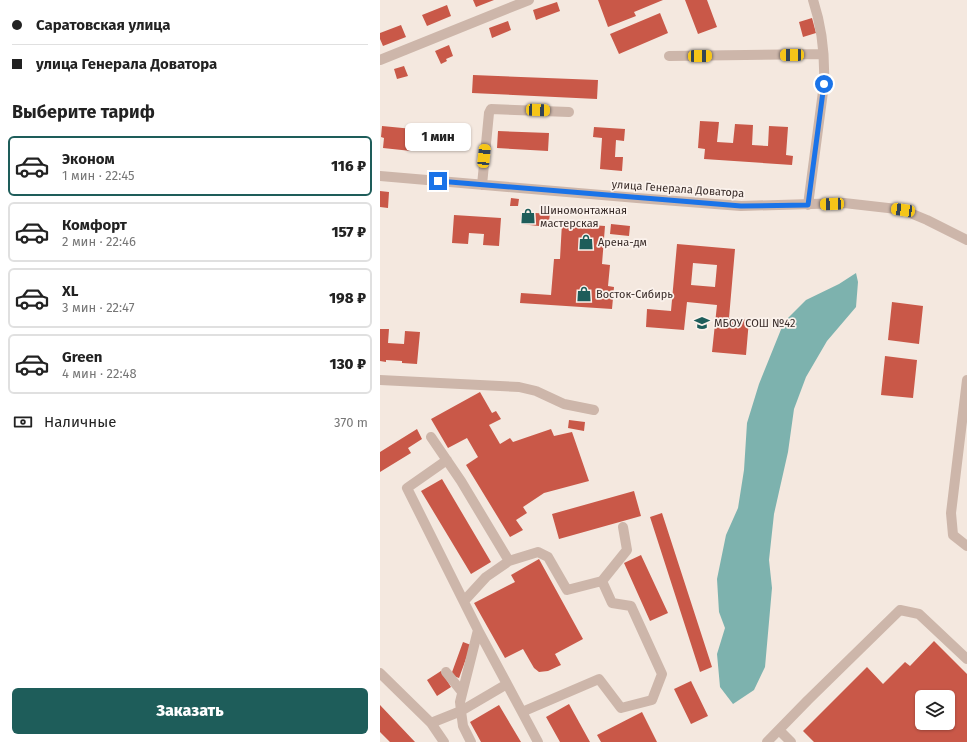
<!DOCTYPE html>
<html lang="ru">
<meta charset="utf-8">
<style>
body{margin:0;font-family:"Fira Sans",sans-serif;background:#f6f6f6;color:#222;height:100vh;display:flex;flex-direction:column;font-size:15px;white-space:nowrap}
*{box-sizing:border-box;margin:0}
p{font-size:13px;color:#767676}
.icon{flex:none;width:22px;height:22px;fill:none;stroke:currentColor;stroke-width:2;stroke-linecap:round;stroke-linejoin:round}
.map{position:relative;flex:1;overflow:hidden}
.sheet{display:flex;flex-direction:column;background:#fff;width:380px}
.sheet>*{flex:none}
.banner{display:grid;align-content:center;height:88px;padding:0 12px;background:#fff}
.buttons{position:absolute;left:535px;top:690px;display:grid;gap:8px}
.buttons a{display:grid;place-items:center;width:40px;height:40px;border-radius:6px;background:#fff;box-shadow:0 1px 3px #0004;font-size:20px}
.end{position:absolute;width:18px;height:18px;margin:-9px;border:5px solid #1a73e8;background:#fff;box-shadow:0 0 0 2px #fff}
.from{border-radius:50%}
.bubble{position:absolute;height:28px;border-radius:6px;background:#fff;box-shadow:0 1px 3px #0004;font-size:13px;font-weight:800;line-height:28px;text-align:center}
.car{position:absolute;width:12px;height:24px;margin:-12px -6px;border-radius:5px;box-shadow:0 0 3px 1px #0007;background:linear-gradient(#f5c518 24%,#345 0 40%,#f5c518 0 76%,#345 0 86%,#f5c518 0)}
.banner b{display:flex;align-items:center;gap:14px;height:38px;font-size:15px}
.banner b+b{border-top:1px solid #e0e0e0}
.banner i{width:10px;height:10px;background:#222}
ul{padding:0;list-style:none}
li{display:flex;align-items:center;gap:12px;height:60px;margin:0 8px 6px;padding:0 4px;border:2px solid #e0e0e0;border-radius:6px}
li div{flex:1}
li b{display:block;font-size:15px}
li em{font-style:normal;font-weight:800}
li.on{border-color:#1e5d5a}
li>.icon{width:36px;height:36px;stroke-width:1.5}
h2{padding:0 12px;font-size:18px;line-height:48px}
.pay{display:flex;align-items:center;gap:10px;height:44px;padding:0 12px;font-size:15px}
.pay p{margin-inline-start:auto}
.cta{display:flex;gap:8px;margin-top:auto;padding:8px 12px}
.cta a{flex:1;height:46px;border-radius:6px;background:#1e5d5a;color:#fff;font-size:16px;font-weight:800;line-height:46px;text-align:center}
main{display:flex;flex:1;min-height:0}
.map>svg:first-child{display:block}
.water{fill:#7db2ae}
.building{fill:#c95848;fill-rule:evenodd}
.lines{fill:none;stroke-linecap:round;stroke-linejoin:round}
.minor{stroke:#cdb6aa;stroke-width:10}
.route{stroke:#1a73e8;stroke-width:5}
.labels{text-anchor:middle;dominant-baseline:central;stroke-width:3.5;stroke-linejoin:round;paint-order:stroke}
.street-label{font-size:11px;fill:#3a2d2a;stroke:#fbf2ec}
.poi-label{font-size:11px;fill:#3a2d2a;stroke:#fbf2ec;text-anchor:start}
</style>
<main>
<section class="sheet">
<div class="banner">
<b><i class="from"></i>Саратовская улица</b>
<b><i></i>улица Генерала Доватора</b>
</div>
<h2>Выберите тариф</h2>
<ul>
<li class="on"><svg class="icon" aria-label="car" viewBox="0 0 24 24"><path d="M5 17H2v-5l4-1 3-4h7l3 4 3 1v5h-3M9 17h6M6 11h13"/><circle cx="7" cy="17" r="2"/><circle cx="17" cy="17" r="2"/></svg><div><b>Эконом</b><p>1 мин · 22:45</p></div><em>116 ₽</em></li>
<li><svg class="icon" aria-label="car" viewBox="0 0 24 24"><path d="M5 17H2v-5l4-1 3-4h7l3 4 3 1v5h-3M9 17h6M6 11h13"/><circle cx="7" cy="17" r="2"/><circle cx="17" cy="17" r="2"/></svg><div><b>Комфорт</b><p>2 мин · 22:46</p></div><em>157 ₽</em></li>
<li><svg class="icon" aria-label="car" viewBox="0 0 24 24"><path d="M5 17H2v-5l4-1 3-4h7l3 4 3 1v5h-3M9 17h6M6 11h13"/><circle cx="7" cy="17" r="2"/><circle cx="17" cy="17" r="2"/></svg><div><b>XL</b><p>3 мин · 22:47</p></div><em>198 ₽</em></li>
<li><svg class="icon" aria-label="car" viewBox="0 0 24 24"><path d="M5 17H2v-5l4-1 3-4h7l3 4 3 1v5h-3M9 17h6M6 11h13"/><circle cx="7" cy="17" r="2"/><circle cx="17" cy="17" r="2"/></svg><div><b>Green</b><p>4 мин · 22:48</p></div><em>130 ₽</em></li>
</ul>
<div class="pay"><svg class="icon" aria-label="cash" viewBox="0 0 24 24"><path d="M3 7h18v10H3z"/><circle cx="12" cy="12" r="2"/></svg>Наличные<p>370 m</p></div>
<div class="cta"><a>Заказать</a></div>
</section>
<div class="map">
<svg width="587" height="742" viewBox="0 0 587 742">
<rect width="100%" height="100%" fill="#f4e8df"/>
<path class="water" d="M476,273l2,9 -2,25 -29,34 -21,36 -12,32 -6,43 -14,62 -5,46 3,28 -7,79 -11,23 -21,14 -13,-17 -3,-33 8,-26 -6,-16 -2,-33 9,-44 12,-27 6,-38 3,-47 12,-39 25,-62 22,-22 33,-16z"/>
<path class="building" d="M93,0h21l-18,7z
M218,0h65l-29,12 2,4 -28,11z
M305,0h22l10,27 -19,7z
M177,2l3,9 -24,9 -3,-10z
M67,5l4,11 -24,10 -5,-11z
M280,13l8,20 -49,21 -9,-20z
M432,18l4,15 -13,4 -4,-15z
M128,21l3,9 -19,8 -3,-10z
M21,25l5,12 -23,9 -3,-7v-6z
M69,45l4,11 -7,3 1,2 -6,3 -6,-13z
M24,66l4,10 -11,3 -3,-10z
M93,75l125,5 -1,19 -125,-6z
M320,121l19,1 -2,20 16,1 2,-19 18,1 -1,20 16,1 1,-20 19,1 -2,28 7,1 -1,9 -88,-6 1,-10 -7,-1z
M2,126l31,3 -2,22 -28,-3 1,-10 -3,-1z
M214,127l31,2 -1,12 -8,-1 -1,17h8l-1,14 -22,-2 2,-31 -9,-1z
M118,131l51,2 -1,18 -51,-3z
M0,191l9,1 -1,16 -8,-1z
M131,198l8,1 -1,7h-8z
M141,212l29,2 -2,13 -28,-3z
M74,215l47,3 -2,28 -16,-1 1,-11 -15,-1 -1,11 -16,-1z
M182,223l43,3 -3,38 8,1 -2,21 6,1 -2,22 -92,-6 1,-10 30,2 3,-36h6z
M231,224l19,2 -1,10 -19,-2z
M297,244l58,5 -6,69 20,2 -3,35 -34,-3 5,-47 -30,-3 -3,28 -38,-3 1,-18 24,2zM313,263l24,2 -2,22 -24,-2z
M512,302l31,4 -4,38 -31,-4z
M0,329h9l-1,14 16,1 1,-13 15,1 -3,32 -15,-1v-2l-16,-1v2l-6,-1z
M505,356l32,4 -4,38 -32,-3z
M100,392l12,21 4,-2 5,8 -12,6 11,19 10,-6 3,4 38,-13 3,7 18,-4 17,49 -45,12 -21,14 4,6 -11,7 7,10 -13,7 -44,-72 12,-8 -11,-19 -19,10 -17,-29z
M189,420l16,2 -1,9 -16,-3z
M37,429l5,10 -14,9 3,5 -31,19v-20z
M62,479l49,83 -20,12 -50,-83z
M254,491l7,25 -82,23 -7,-25z
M282,513l50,154 -12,5 -50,-155z
M261,555l27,58 -18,8 -26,-58z
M159,559l44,80 -28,15 6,11 -13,6 -9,1 -5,-4 -11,-19 -18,9 -31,-55 41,-21 -4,-7z
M554,641l33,33v68h-153l-11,-11 64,-64 16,17 22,-22 5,4zM542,697h26v26h-26z
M83,642l8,3 -12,33 -8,-3z
M61,671l10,16 -14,9 -10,-16z
M311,681l17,35 -17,8 -17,-35z
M189,704l21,38h-30l-14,-25z
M0,705l35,37h-25l-10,-10z
M119,705l22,37h-40l-11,-20z
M262,712l15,30h-56l-4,-7z"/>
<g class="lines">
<path class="minor" d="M289,56l154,-2
M0,60l149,-60
M0,176l257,22 104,8 103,-3 44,5 15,2 24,10 40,20
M102,185l7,-72 2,-4 78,3
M428,205l16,-121c1,-28 -2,-57 -11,-84
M0,380l139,7 17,4 28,13 30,6
M587,380l-16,133 2,22 14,11
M51,437l30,44 48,80 29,-9 10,5 19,33 35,-9
M84,601l22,-24 23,-16
M98,630l44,82 77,-33 22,29 31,-8 10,-26 -31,-68 -19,-3 -10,-22 25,-31 -4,-23
M66,672l16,20
M0,673l51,50 13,19
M142,712l16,30
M51,723l30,-12 -1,-9 18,-72 -71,-142 40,-28
M399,730l12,12
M91,742l-8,-16 -2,-15 46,-27
M387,742l41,-42 92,-90 19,4 48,45"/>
</g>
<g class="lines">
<path class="route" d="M58,181l303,25 67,-1 16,-121"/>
</g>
<defs>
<g id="shop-bare" transform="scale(1.2)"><path d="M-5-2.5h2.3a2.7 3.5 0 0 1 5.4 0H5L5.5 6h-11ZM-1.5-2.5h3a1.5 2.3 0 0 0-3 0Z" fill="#1e5d5a" stroke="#fbf2ec" stroke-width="2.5" paint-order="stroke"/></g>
<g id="school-bare" transform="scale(1.2)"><path d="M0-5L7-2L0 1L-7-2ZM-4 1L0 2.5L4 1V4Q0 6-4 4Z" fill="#1e5d5a" stroke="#fbf2ec" stroke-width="2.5" paint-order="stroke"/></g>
</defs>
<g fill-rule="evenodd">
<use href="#shop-bare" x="148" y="216"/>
<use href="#shop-bare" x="206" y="242"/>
<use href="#shop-bare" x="204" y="294"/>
<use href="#school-bare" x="322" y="323"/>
</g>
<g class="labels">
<g class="street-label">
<text transform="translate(298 189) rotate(4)">улица Генерала Доватора</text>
</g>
<g class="poi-label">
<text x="160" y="210">Шиномонтажная<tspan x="160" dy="13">мастерская</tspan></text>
<text x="218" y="242">Арена-дм</text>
<text x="216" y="294">Восток-Сибирь</text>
<text x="334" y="323">МБОУ СОШ №42</text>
</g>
</g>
</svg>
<div class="buttons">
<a><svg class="icon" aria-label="layers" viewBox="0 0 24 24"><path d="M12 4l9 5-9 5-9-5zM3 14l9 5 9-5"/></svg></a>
</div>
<i class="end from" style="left:444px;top:84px"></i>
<i class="end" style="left:58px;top:181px"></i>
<div class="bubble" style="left:25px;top:123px;width:66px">1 мин</div>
<i class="car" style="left:412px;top:55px;rotate:269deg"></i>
<i class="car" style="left:320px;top:56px;rotate:89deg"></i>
<i class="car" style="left:158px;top:110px;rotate:92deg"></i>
<i class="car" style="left:104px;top:156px;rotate:6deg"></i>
<i class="car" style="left:452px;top:204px;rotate:268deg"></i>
<i class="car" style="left:523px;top:210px;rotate:278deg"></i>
</div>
</main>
